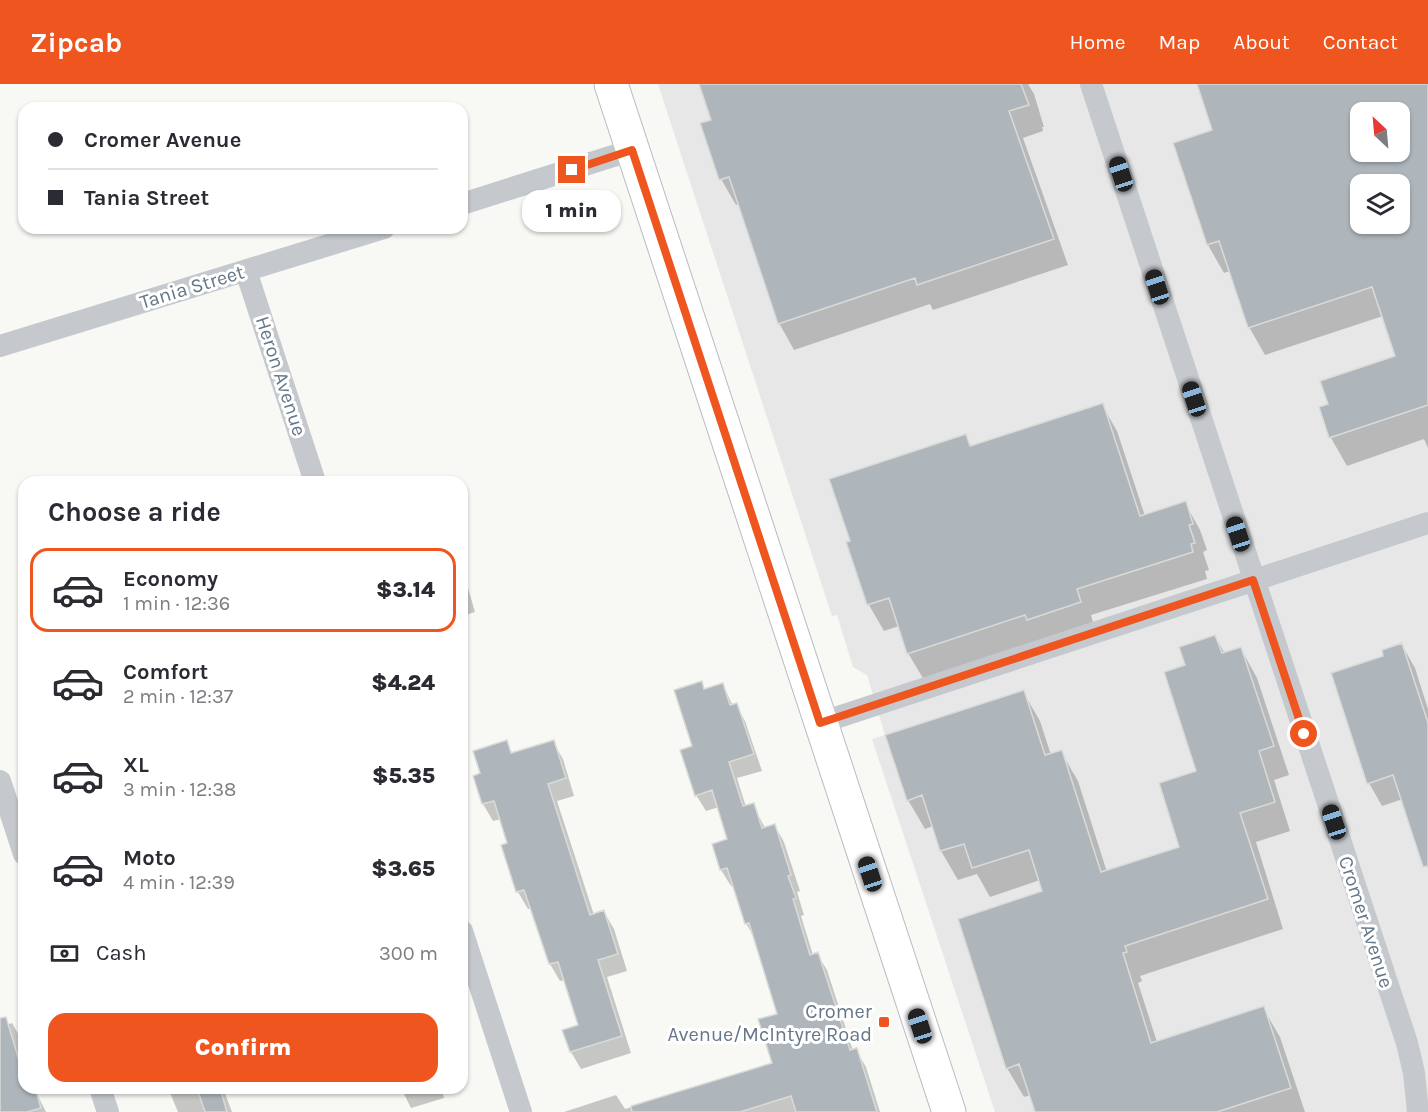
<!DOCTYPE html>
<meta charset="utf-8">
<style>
body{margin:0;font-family:Karla,sans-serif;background:#f2f2f3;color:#2b2b33;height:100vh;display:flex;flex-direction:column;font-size:22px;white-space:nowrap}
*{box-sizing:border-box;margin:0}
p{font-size:20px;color:#7c7c81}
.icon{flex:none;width:33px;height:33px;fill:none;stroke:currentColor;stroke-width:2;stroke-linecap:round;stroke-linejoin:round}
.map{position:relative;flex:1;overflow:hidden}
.panel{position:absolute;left:18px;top:392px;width:450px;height:618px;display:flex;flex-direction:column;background:#fff;border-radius:18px;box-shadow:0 2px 4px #0004}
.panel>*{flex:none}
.top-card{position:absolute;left:18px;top:18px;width:450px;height:132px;border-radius:18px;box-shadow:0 2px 4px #0004;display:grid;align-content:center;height:132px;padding:0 30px;background:#fff}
.needle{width:39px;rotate:334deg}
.fabs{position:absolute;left:1350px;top:18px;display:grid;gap:12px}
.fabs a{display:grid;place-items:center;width:60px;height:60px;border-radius:12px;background:#fff;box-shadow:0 2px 4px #0004;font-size:30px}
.end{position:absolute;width:27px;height:27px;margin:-14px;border:8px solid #ee551f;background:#fff;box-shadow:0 0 0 3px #fff}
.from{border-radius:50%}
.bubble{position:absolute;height:42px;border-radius:18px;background:#fff;box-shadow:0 2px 4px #0004;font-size:20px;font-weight:800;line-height:42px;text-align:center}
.car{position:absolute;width:18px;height:36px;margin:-18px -9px;border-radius:8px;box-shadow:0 0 4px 2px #0007;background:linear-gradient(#222 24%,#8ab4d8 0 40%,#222 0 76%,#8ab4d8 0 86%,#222 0)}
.top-card b{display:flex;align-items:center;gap:21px;height:57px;font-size:22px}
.top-card b+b{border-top:2px solid #e1e1e2}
.top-card i{width:15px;height:15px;background:#2b2b33}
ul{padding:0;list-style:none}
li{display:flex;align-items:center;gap:18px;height:84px;margin:0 12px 9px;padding:0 18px;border:3px solid transparent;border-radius:18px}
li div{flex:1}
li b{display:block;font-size:22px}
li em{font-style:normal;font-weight:800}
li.current{border-color:#ee551f}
li>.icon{width:54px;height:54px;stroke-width:1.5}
h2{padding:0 30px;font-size:27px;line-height:72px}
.pay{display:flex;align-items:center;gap:15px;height:66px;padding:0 30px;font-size:22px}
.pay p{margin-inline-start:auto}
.button{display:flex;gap:12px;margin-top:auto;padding:12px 30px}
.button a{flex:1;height:69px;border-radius:18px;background:#ee551f;color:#fff;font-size:24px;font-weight:800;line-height:69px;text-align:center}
header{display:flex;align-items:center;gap:36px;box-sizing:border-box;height:84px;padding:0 30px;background:#ee551f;color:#fff}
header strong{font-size:28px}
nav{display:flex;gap:33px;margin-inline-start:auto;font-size:21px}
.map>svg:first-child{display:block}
.built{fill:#e6e7e6;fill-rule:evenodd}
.shadow{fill:#0003;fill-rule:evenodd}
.building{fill:#aeb6bc;stroke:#dadad7;stroke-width:1.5;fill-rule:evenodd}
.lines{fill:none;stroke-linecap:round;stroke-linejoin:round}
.primary-casing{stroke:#b8bcc0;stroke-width:35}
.minor{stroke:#c5c9cd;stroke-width:22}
.primary{stroke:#fff;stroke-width:33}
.route{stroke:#ee551f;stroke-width:8}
.poi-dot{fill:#ee551f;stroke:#fff;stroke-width:2}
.labels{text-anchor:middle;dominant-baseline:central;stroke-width:6;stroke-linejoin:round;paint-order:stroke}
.street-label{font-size:20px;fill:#657788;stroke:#fff}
.poi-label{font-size:20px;fill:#657788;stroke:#fff;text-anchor:end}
</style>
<header>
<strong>Zipcab</strong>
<nav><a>Home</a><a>Map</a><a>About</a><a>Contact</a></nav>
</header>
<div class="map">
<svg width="1428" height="1028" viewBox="0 0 1428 1028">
<rect width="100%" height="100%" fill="#f8f8f5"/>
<path class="built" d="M658,0h770v1028h-433l-123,-373 13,-4 -18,-60 -14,-8 -16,-52 -5,1zM1360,28h40v40h-40zM1360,100h40v40h-40z"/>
<path class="shadow" d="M701,0h327l6,10 10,33h-2l1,4 -20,7 45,127 -135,45 -3,-6 -136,46 -15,-27 -40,-119 -3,1 -15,-26 -8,-58z
M1198,0h230v364l-4,-9 -77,27 -16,-28 -10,-30 8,-3 68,-48 -14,-41 -118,39 -16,-28 -19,-56 -6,2 -16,-28 -33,-101 39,-13zM1360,28h40v40h-40zM1360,100h40v40h-40z
M1102,321l15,26 28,85 40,-13 15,27 7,20 -4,2 6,18 -4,1 2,8 -116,36 4,14 -171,51 -16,-27 -9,-27 -15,5 -15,-26 -21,-62 117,-107 7,11z
M462,483l13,45 -13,4z
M1215,552l10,18 16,-5 16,29 32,97 -15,5 16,51 -34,11 27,87 -143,47 2,5 -4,2 19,59 106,-34 17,29 25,75h-269l-5,-17 -7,2 -17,-29 37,-176 -4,-12 -50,17 -13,-23 -19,6 -17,-29 -8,-25 -8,3 -17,-29 115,-108 17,29 11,34 10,-3 17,29 29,91 74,-24 17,-76 -11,-106z
M1402,561l13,23 13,41v159l-6,-11 -19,-58 -21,7 -13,-23 16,-126z
M701,599l4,7 18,-5 10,21 3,-1 9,16 17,50 -25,7 9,29 7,-2 12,23 10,-2 9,16 16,49 -3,1 7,23 -3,1 12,39 4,-1 10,16 26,81 3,-1 10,17 14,45h-316l52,-17 9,14 149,-45 5,-49 -23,-74 -10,-18 -12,-38 -3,1 -10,-16 -8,-25 16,-5 -10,-33 -13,4 -10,-16 -3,-48z
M506,658l7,12 40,-12 10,17 11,37 -17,5 37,114 10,-3 10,17 13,42 -20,6 24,76 -50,16 -10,-17 9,-26 -15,-46 -5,1 -10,-17 -18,-56 -4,1 -10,-17 -9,-48 -8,-25 -8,2 -10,-17 -8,-27 7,-3z
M12,939l12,21v44h10l12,24h-46v-85z
M168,1004h55l9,24h-54z
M401,1004h40l3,10 -33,10z"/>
<path class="building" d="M699,0h322l8,21 -20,6 45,128 -137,46 -2,-7 -137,46 -49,-147 -10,3 -19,-57 11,-3z
M1197,0h231v321l-99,33 -10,-31 9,-3 -8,-23 75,-25 -23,-69 -124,41 -29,-87 -12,4 -34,-102 39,-13zM1360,28h40v40h-40zM1360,100h40v40h-40z
M1103,319l37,113 46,-15 7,23 -4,1 6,18 -4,1 2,8 -116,37 4,13 -54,18 -2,-5 -118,39 -18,-56 -22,7 -21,-63 4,-1 -21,-62 137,-45 4,12z
M1215,551l7,18 19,-6 33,99 -15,5 16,51 -35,11 28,86 -143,47 2,6 -4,1 28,90 113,-37 27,82 -74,24h-182l-16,-48 -13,5 -48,-150 84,-28 -13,-41 -57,18 -8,-24 -24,7 -18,-56 -15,6 -22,-66 139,-45 21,65 17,-5 39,122 78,-25 -20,-64 37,-12 -32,-99 21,-7 -6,-18z
M1402,559l26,80v143l-5,1 -30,-92 -26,9 -36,-111 52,-17 -1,-6z
M702,597l2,8 19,-6 7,22 7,-2 17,51 -25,8 14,44 11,-3 8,25 13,-4 16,51 -3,1 8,22 -3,1 17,56 8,-3 32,98 7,-2 20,64h-81l-5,-16 -51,16h-108l-1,-6 141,-43 -14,-44 19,-5 -28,-91 -4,1 -18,-56 -7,2 -8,-26 15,-5 -15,-49 -17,6 -15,-46 12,-4 -18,-56z
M507,656l4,13 43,-13 12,38 -18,6 42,131 14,-5 14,44 -20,6 24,76 -52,16 -8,-22 16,-5 -20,-63 -9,2 -25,-74 -8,2 -15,-47 6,-2 -13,-42 -12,3 -9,-28 7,-3 -7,-22z
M6,933l18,60v11h11l6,20 -14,4h-27v-94z
M197,1004h23l7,24h-22z"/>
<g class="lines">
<g class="primary-casing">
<path id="primary" d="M611,0l338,1028"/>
</g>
<path class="minor" d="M1091,0l316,959 7,30 4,39
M462,120l170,-54
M246,187l69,211
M0,262l384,-118
M820,639l608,-200
M0,697l24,73
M462,847l59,181
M100,1004l8,24"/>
<use href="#primary" class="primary"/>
</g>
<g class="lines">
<path class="route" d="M572,86l60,-20 188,573 433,-143 51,154"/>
</g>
<rect class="poi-dot" x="878" y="932" width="12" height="12" rx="3"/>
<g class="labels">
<g class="street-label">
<text transform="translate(192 203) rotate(-17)">Tania Street</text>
<text transform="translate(281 292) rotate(72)">Heron Avenue</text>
<text transform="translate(1366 838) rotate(72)">Cromer Avenue</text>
</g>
<g class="poi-label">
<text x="872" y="927">Cromer<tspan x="872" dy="23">Avenue/McIntyre Road</tspan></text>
</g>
</g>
</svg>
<div class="fabs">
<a><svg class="needle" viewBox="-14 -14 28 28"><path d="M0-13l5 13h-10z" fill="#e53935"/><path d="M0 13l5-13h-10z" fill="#7c7c81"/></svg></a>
<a><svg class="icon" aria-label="layers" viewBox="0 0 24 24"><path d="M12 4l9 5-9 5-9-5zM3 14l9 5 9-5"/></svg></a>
</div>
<i class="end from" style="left:1304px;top:650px"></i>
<i class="end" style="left:572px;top:86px"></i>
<div class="bubble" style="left:522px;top:106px;width:99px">1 min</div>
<i class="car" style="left:1121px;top:90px;rotate:342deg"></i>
<i class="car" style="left:1157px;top:203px;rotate:342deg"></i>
<i class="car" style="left:1194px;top:315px;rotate:342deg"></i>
<i class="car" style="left:1238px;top:450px;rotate:342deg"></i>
<i class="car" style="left:1334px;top:738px;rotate:342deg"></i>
<i class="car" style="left:870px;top:790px;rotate:342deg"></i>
<i class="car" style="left:920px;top:942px;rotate:342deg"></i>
<div class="top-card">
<b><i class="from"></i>Cromer Avenue</b>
<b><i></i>Tania Street</b>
</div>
<section class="panel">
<h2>Choose a ride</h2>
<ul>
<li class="current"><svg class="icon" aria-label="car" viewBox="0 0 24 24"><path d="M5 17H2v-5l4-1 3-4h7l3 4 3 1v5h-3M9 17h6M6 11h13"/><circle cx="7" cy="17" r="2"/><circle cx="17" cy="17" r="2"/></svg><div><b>Economy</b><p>1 min · 12:36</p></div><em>$3.14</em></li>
<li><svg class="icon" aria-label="car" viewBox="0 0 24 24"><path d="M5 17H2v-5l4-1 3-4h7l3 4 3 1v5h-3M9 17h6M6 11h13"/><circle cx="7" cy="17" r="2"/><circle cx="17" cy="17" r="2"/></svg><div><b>Comfort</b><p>2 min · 12:37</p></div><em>$4.24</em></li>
<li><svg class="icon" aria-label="car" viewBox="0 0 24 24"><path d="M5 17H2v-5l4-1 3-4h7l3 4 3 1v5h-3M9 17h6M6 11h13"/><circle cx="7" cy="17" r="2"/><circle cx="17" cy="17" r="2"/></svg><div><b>XL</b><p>3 min · 12:38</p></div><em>$5.35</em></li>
<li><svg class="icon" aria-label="car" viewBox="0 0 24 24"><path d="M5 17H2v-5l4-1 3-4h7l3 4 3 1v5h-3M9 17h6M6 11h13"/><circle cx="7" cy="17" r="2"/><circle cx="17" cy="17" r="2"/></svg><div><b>Moto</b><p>4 min · 12:39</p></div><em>$3.65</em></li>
</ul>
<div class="pay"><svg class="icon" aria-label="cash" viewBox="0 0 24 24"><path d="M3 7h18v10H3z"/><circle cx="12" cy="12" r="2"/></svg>Cash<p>300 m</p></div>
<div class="button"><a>Confirm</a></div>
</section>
</div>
